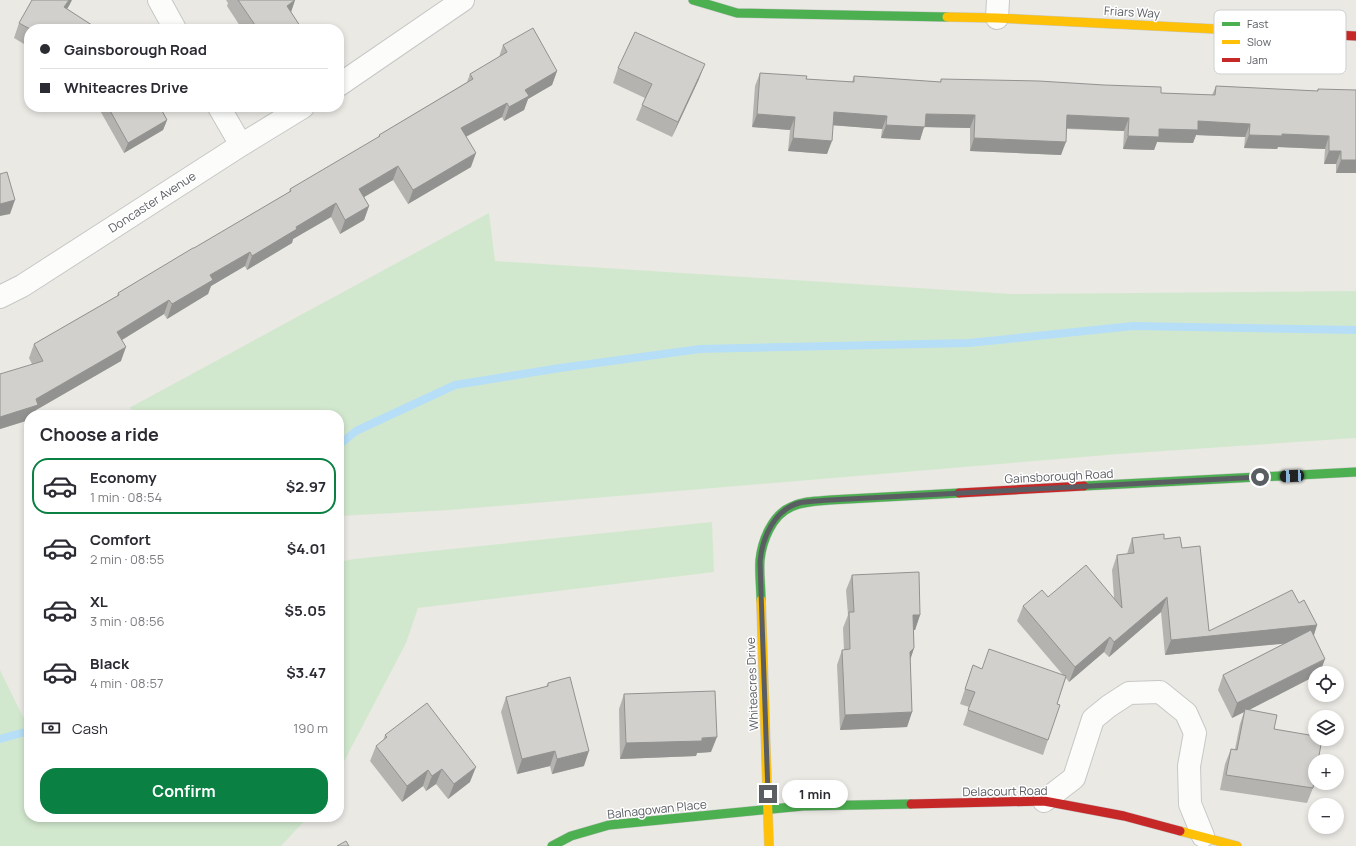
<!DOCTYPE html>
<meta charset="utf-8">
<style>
body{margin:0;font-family:Manrope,sans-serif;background:#f7f7f7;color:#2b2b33;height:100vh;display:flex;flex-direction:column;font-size:15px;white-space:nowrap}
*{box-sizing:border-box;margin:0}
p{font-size:13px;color:#7c7c81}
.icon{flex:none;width:22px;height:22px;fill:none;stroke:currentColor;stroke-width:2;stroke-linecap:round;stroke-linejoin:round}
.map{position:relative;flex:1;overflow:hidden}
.sheet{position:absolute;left:24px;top:410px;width:320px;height:412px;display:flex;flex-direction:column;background:#fff;border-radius:16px;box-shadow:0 2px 6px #0003}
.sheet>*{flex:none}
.hud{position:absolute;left:24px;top:24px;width:320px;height:88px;border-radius:16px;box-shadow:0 2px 6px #0003;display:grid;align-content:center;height:88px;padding:0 16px;background:#fff}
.tools{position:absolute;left:1308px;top:666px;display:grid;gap:8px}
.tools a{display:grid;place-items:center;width:36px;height:36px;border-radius:50%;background:#fff;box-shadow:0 2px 6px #0003;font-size:20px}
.end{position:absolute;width:18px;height:18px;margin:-9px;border:5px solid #5a5e63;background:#fff;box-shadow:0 0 0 2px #fff}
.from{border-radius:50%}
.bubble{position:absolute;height:28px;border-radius:14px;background:#fff;box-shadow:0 2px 6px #0003;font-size:13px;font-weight:700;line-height:28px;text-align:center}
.car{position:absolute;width:12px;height:24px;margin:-12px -6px;border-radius:5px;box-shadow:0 0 3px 1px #0007;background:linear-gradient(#222 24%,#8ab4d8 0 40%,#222 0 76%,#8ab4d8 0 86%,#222 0)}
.hud b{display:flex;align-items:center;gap:14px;height:38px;font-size:15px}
.hud b+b{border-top:1px solid #e1e1e2}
.hud i{width:10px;height:10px;background:#2b2b33}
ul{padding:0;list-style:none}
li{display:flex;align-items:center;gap:12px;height:56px;margin:0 8px 6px;padding:0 8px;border:2px solid transparent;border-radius:16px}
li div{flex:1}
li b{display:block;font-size:15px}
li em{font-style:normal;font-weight:700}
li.on{border-color:#0b8043}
li>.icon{width:36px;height:36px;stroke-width:1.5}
h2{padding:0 16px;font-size:18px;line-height:48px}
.pay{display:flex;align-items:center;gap:10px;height:44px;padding:0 16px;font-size:15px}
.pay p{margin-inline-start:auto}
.button{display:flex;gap:8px;margin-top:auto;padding:8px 16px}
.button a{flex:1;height:46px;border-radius:16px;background:#0b8043;color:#fff;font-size:16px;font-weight:700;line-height:46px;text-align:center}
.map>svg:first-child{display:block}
.green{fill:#d2e8ce}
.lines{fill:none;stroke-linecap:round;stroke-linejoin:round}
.stream{stroke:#b6def7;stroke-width:8}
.street-casing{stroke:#c7c7c7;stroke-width:24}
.fast-casing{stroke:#c8c8c8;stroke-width:10}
.slow-casing{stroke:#c8c8c8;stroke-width:10}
.jam-casing{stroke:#c8c8c8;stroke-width:10}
.street{stroke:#fcfcfb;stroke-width:22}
.fast{stroke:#4caf50;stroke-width:9}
.slow{stroke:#ffc107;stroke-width:9}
.jam{stroke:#c62828;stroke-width:9}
.wall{fill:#b4b3b0}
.shaded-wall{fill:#929290}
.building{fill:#d1d0cd;stroke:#929290}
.route{stroke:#5a5e63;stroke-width:5}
.labels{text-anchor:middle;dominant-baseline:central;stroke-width:3;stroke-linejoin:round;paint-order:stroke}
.street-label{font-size:12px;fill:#5a5e63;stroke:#fff}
.key{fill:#fff;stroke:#cecfd0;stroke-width:1}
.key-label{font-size:11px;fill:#5a5e63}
</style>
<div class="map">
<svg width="1356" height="846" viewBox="0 0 1356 846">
<rect width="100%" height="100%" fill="#ebe9e4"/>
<path class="green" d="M489,213l6,48 517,33 344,-3v147l-237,16 -669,56 -111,6v-101h-193l-17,-7z
M712,522l2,50 -296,36 -12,35 -67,128v-209l15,-3z
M0,670l23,47 6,-2v102h279l-27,29h-281z"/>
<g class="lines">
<path class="stream" d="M339,445l17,-14 99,-46 105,-17 140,-19 269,-6 164,-17 223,4
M0,739l29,-8"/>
<g class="street-casing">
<path id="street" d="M159,0l16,29
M997,18l1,-18
M339,85l124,-85
M219,107l22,38
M0,297l22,-11 219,-141 62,-38
M1044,801l30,-23 19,-59 16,-13 20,-13 31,-1 26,21 9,20 -6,33 1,38 13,32"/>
</g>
<g class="fast-casing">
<path id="fast" d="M693,0l44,13 210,4
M1084,486l272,-14
M761,600c0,-13 -2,-27 -1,-40 2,-19 12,-45 31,-53 12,-6 26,-6 39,-7l129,-7
M552,846l19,-10 38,-11 194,-19 108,-2"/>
</g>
<g class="slow-casing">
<path id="slow" d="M947,17l50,1 239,12
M761,600l8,246
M1180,831l57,15"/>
</g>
<g class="jam-casing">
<path id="jam" d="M1236,30l120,6
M959,493l125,-7
M911,804l133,-3 80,15 56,15"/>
</g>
<use href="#street" class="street"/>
<use href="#fast" class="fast"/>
<use href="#slow" class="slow"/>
<use href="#jam" class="jam"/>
</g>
<path class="wall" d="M226,0h69l-4,12 11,17h-60l-15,-23 1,-3z
M70,4l-3,5 31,20h-69v18l-15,-9 5,-15z
M503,45l54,26 -5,14 -24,14 -4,11 -20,11 -2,-4 -36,20 5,30 -63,37 -15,-24 -29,17 5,9 -5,14 -24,14 -9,-17 -38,22 -1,4 -45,27 -2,-4 -34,20 -3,8 -41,25 -3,-5 -42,26 -1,21 -85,49 -2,5h-5v5l-29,9 32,-65 -3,-6 5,-14 83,-48 1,-3 171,-101 1,-3 88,-51 1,-3 88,-53 3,-8 29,-17z
M618,68l81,11 -27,58 -36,-17 9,-22 -32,-15z
M760,73l46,6 46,3 2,-6 86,6 1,-3 220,14 51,2 4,-9 101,5 1,-2 38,84h-20v-9h-12l1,-15 -47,-2 -1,2 -33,-1 1,-11 -49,-2 -3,8 -36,-1 -3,8 -31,-1 1,-18 -57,-2 -6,26 -91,-4v-23l-46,-1 -4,13 -39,-2 1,-9 -49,-4 -6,29 -39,-3 2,-21 -38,-3 3,-41z
M98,107h62l7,13 -4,10 -39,23z
M1132,538l32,1 18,9 27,83 90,-28 18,22 -3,10 1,41 -66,34 25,19 39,59 -6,15 -87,-13 5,-26 6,-15h4l5,-25 4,-12 -12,6 -14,-28 5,-15 62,-32 -120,12 -4,-43 -52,45 -5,-5 -35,30 -3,-4 -9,26 -9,36 -5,15 -80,-30 6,-18 -9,-3 13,-39 9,4 81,6 -46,-54 6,-15 25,-9 66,1 -2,-28 5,-15 10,-1z
M852,575l68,40 -5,15h-1v18l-4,13 2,51 -5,15 -67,3 -3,-65 5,-15h2l-1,-22 5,-13 -2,-25z
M548,683l36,83 -32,8 -2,-8 -33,8 -16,-62 5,-15 40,-10z
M624,694l87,58 -14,1 -1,3 -76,3 -1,-50z
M385,735l85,47 -22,17 -12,-15 -10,7 -3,-5 -21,16 -32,-41 6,-15 7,-5z"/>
<path class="shaded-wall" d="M69,0h3l-2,4 -11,18 5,-15z
M295,0l-5,15 -3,-9z
M705,64l-6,15 -27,58 6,-15z
M557,71l-5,14 -24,14 -4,11 -20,11 5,-14 16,-17z
M507,103l-5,14 -46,25 5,-14z
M834,112l53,4 -5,13 -53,-4z
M757,114l38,3 -5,13 -38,-3z
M926,114l49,1 -5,13 -46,-1 -4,13 -39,-2 5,-13z
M1067,115l62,3 -5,13 -61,-3z
M167,120l-4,10 -39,23 4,-10z
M1198,121l52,3 -5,13 -49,-2 -3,8 -36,-1 -3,8 -31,-1 5,-13 31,-7z
M1282,134l47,2 -4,13 -47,-2 -1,2 -33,-1 5,-13z
M793,138l39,3 -5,13 -39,-3z
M974,138l92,4 -5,13 -91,-4z
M1329,151h12l-5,13h-12z
M476,153l-5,14 -63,37 5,-14z
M1341,160h15v13h-20z
M398,166l-5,14 -39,23 5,-14z
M15,200l-5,14 -10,2v-12z
M336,203l-5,14 -38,22 -1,4 -45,27 5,-14 44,-29z
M369,206l-5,14 -24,14 5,-14z
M250,252l-5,14 -34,20 -3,8 -41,25 5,-15 38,-29z
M169,300l-5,14 -52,32 5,-14z
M126,347l-5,14 -85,49 -2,5h-5v5l-29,9v-12l36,-18z
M1167,597l-6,15 -52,45 5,-15z
M913,615h7l-5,15h-8z
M1317,625l-5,16 -147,14 6,-15z
M1110,637l-6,15 -35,30 6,-15z
M914,648l-5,15 1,-11z
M1325,659l-5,14h-5v3l-70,36v-3l-1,3 -12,6 5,-15z
M912,712l-5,15 -67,3 5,-15z
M717,737l-6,15 -14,1 -1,3 -76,3 6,-16z
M555,751l-5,15 -33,8 5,-15z
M589,751l-5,15 -32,8 5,-15z
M476,767l-6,15 -22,17 6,-15z
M442,769l-6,15 -10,7 6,-15z
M428,770l-5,16 -21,16 5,-16z"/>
<path class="building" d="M32,0h37l-5,7 34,22h-68l-11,-6z
M238,0h57l-8,6 15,23h-46l-3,-3 2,-1z
M533,28l24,43 -32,19 4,6 -20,11 -2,-4 -46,25 15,25 -63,37 -15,-24 -39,23 10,17 -24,14 -9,-17 -40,24 1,2 -45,27 -2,-4 -40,23 3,5 -41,24 -3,-4 -52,32 9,15 -90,52 2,6 -38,12v-43l43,-13 -9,-17 85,-49 -1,-2 75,-45h1l97,-57 -1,-2 90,-53 -1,-1 94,-56 -3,-5 37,-22 -4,-7z
M635,32l70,32 -27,58 -36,-17 10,-21 -34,-16z
M760,73l47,3 -1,3 48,3v-6l87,6v-3l98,2 65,4 57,2v6l54,2 1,-9 102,5v-2l38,1v70h-15v-9h-12v-15l-47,-2v2l-33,-1 1,-11 -52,-3v9l-39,-1v8l-31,-1 1,-18 -62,-3 -1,27 -92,-4 1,-23 -49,-1 -1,13 -39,-2 1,-9 -53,-4 -2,29 -39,-3 2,-21 -38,-3z
M108,107h52l7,13 -39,23z
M7,172l8,28 -15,4v-30z
M1164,534v5l16,-2 2,11 18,-2 9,85 83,-41 7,13 5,-3 13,25 -146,15 -4,-43 -53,45 -4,-5 -35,30 -52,-61 19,-16 6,7 38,-32 36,43 -5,-53 17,-2 -2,-15z
M919,572l1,43h-7l1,33 -4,4 2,60 -67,3 -3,-65 8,-1 -1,-37h5l-2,-37z
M1311,630l14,29 -88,44 -14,-28z
M989,649l77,27 -9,28 3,1 -12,35 -80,-30 7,-18 -10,-3 8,-24 9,4z
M570,677l19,74 -32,8 -2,-8 -33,8 -16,-62 42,-11v-3z
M715,691l2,46 -15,1v3l-76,2 -2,-49z
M427,703l49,64 -22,17 -12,-15 -10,7 -4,-6 -21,16 -31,-40 11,-9 -2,-2z
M1245,709l32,6 -3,14 41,7v3h7l-4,22h-3v15l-2,12 -87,-13 5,-26 6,1z
M346,841l3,5h-12z"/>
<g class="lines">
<path class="route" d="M768,794l-8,-232c2,-24 14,-52 39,-59 10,-2 21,-2 31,-3l430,-23"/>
</g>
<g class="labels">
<g class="street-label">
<text transform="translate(1132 12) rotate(3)">Friars Way</text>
<text transform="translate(152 202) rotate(-33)">Doncaster Avenue</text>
<text transform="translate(1059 476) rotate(-3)">Gainsborough Road</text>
<text transform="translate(752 684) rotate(-92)">Whiteacres Drive</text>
<text transform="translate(1005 791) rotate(-1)">Delacourt Road</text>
<text transform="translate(657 809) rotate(-6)">Balnagowan Place</text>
</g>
</g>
<rect x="1214" y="10" width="132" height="64" rx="6" class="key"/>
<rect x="1222" y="22" width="18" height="4" fill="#4caf50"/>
<rect x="1222" y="40" width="18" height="4" fill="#ffc107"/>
<rect x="1222" y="58" width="18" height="4" fill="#c62828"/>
<g class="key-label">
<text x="1247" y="28">Fast</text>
<text x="1247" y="46">Slow</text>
<text x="1247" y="64">Jam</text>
</g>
</svg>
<div class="tools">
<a><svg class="icon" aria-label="locate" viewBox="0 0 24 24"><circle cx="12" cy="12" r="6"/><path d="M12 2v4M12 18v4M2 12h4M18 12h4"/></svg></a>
<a><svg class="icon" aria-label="layers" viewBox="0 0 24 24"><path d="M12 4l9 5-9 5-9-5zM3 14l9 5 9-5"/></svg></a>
<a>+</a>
<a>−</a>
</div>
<i class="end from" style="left:1260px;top:477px"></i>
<i class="end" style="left:768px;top:794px"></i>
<div class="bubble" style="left:782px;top:780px;width:66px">1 min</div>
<i class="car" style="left:1292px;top:476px;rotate:267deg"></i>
<div class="hud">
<b><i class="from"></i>Gainsborough Road</b>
<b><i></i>Whiteacres Drive</b>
</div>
<section class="sheet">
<h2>Choose a ride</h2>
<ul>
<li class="on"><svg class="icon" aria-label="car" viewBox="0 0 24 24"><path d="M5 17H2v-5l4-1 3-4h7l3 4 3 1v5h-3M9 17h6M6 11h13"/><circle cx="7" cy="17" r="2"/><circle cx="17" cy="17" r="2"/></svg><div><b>Economy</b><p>1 min · 08:54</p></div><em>$2.97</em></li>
<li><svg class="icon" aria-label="car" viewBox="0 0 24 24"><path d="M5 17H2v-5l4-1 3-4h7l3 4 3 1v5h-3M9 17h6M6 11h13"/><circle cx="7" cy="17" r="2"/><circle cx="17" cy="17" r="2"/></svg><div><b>Comfort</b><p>2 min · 08:55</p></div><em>$4.01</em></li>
<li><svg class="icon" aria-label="car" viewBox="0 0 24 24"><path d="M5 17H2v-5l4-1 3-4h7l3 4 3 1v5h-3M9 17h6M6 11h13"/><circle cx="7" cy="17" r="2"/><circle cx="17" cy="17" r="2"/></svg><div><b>XL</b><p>3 min · 08:56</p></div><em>$5.05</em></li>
<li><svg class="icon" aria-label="car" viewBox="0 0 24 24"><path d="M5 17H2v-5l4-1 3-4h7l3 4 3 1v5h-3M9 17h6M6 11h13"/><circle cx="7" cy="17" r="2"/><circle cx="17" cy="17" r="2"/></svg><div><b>Black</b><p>4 min · 08:57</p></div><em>$3.47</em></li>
</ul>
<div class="pay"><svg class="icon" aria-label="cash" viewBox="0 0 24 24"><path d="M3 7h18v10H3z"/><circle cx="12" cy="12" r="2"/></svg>Cash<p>190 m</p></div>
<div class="button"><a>Confirm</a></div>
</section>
</div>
